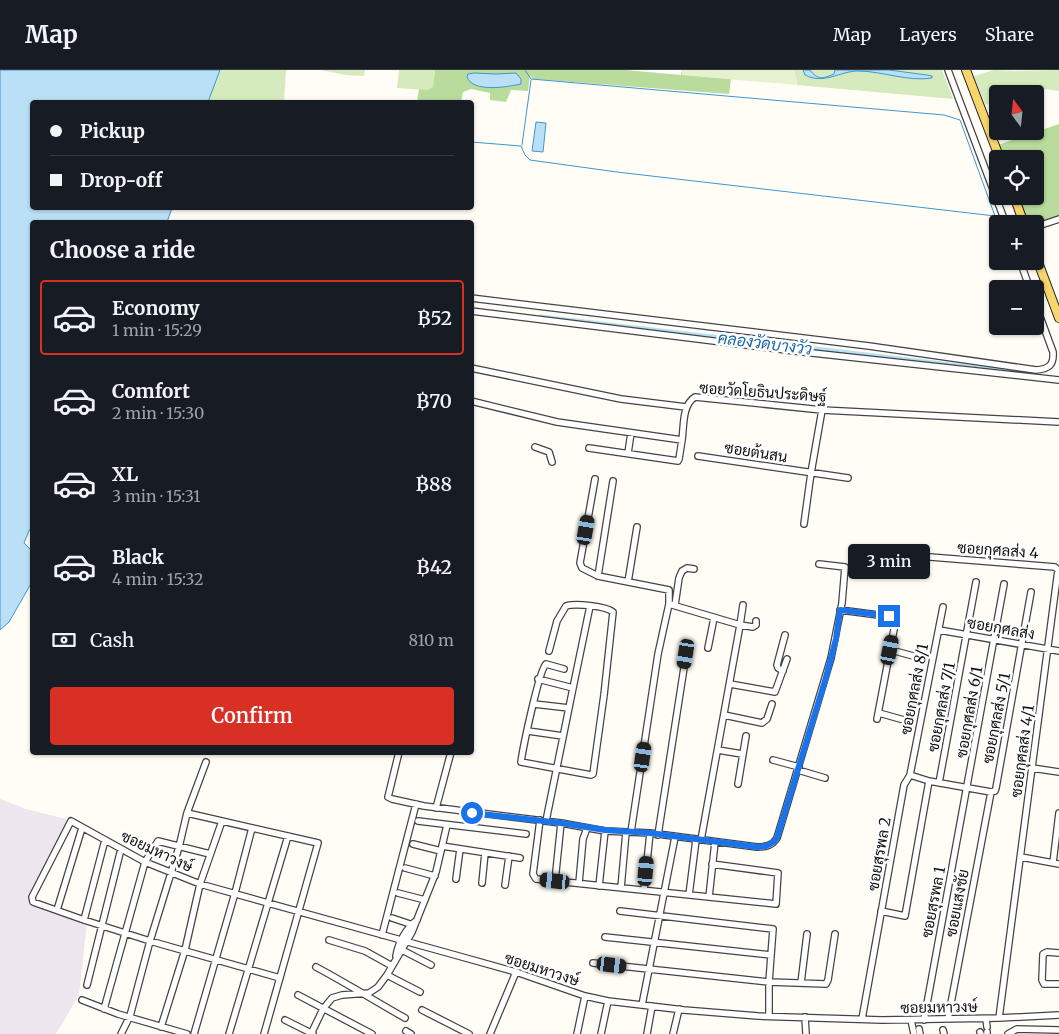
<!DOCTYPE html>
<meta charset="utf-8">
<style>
body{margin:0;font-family:Merriweather,Sarabun,serif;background:#242831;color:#f1f3f6;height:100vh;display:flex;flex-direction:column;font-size:19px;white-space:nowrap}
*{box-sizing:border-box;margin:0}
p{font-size:16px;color:#9ea1a6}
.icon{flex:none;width:28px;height:28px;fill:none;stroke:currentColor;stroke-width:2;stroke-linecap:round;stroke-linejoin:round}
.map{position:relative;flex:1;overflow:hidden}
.details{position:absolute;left:30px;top:150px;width:444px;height:535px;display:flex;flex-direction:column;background:#171b24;border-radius:5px;box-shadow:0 1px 4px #0004}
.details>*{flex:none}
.hud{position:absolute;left:30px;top:30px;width:444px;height:110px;border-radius:5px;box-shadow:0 1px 4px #0004;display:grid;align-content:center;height:110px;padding:0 20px;background:#171b24}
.needle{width:32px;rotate:345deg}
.buttons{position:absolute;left:989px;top:15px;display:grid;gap:10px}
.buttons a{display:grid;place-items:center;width:55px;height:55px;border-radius:5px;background:#171b24;box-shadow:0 1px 4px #0004;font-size:25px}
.end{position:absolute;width:22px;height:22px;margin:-11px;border:6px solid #1a73e8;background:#fff;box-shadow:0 0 0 2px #fff}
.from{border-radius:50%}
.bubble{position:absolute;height:35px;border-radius:5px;background:#171b24;box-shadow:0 1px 4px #0004;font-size:16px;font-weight:600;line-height:35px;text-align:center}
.car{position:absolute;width:15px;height:30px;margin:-15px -8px;border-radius:6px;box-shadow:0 0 4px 1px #0007;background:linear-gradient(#222 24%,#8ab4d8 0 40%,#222 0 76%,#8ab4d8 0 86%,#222 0)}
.hud b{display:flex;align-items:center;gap:18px;height:48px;font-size:19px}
.hud b+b{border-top:1px solid #363941}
.hud i{width:12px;height:12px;background:#f1f3f6}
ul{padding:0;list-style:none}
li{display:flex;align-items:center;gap:15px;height:75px;margin:0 10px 8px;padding:0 10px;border:2px solid transparent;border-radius:5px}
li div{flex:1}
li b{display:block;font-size:19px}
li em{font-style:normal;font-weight:600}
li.current{border-color:#d93025}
li>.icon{width:45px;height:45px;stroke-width:1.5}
h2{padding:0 20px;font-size:22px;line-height:60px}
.pay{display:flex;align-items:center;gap:12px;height:55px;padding:0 20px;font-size:19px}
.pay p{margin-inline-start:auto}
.cta{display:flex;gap:10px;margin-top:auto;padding:10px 20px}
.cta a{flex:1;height:58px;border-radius:5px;background:#d93025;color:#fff;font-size:20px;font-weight:600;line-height:58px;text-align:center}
header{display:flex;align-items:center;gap:30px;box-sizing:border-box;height:70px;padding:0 25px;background:#171b24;border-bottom:1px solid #363941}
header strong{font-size:24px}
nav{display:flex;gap:28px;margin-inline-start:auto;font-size:18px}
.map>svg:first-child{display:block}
.industrial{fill:#eee6ef}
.green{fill:#d5ebbd}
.forest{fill:#b9dc9c}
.pitch{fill:#e6f2cf}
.water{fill:#b9e0f7;stroke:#3f96cf}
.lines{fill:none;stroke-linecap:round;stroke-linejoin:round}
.stream{stroke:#3f96cf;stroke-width:1}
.canal{stroke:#b9e0f7;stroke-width:5}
.minor-casing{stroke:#444;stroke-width:8}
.major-casing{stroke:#222;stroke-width:10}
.minor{stroke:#fff;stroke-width:5.5}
.major{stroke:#f9d66b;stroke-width:8}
.route{stroke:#1a73e8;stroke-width:6}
.labels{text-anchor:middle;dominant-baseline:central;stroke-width:5;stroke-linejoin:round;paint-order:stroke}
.street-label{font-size:15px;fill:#111;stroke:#fff}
.water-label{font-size:16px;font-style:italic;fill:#1768a6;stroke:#fff}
</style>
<header>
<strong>Map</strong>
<nav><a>Map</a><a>Layers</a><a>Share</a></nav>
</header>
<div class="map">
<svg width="1059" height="964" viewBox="0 0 1059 964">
<rect width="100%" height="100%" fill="#fffdf5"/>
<path class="industrial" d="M0,729l26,10 44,11 -41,80 58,23 -8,72 -23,39h-56z"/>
<path class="green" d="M220,0h66l-2,32h-76z
M320,0h45l-1,6 -18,-1z
M399,0h36l-2,17 -6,3 -30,-2z
M794,0h148l11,29 -156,-14z
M994,0l19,1 46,-1v21l-14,-2 -13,5h-34l-1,11 -12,-1 -11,-28z"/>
<path class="forest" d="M435,0h191l55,5 1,-5h6v5l43,4 -2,15 -196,-15 -3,-4 -2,16 -17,-1 -5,12 -16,-2v-7l-19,-4 -8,3 -2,10h-46h2l2,-13 8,1 6,-3z
M1059,54v92l-24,8h-7l-10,-28h17v-37h-32l-5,-14z"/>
<path class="pitch" d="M682,0h112l3,15 -115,-10z"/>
<path class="water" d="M0,0h220l-12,32h-176v106h140l-5,14h-135v304l-3,5 -5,12 8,8v31l-23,40 -9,8z
M803,0h7c8,10 12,9 24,4l1,-4h54l38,5 5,1v2c-24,4 -50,-7 -74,-7 -18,0 -34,14 -53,4z
M474,3l22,1 20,-1 5,6v5c-14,3 -48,9 -54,-7l1,-3z
M536,52l10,1 -3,29 -11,-1z"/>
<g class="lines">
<path class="stream" d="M471,72l50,4 4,9 5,5 87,12 378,44 -35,-96 -16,-5 -413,-36 -6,-9
M522,75l9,-65"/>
<path class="canal" d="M541,247l478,56"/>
<g class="minor-casing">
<path id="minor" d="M948,0l58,154
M1035,157l24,-8
M1020,191l10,28
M471,228l398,48 167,24c13,-1 18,-5 17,-18l-18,-49
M471,241l323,40 265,29
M471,298l150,31 65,8
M471,331l86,21 125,18c2,-14 0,-35 13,-43l127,13 237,12
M535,377l14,5 3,10
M589,378l89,13 1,-2 3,-19
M628,383l3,-20
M698,386l150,22
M595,409l-15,84 2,5 16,8 71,14v14l-11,50 -27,178
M804,454l7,-51 11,-63
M855,481l200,16 3,3 -59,448
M598,506l15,-95
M628,512l9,-55
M669,534l71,21 -39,215
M675,535l4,-27 3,-7 5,-3 7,1
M743,535l-3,20 13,2 3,-2v-4
M840,540l54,7 2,2 -19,100
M939,560l120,21
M708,578l6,-30
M891,580l26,7
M549,581l8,-30 9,-15c9,-3 40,0 47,6l-9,83 -11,79 -2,1 -70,-13c2,-14 18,-92 25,-98l18,5
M783,601l-5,-3 -1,-3 8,-30
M538,609l35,9 -27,133
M730,614l45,8 12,-33
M573,618l17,-82
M534,634l35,4
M879,643l32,9
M724,645l38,8 5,-4 5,-15
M528,661l35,5
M718,680l24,4
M399,682l-11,45 4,2 32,7 137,17 44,8 45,2 107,14c8,0 15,-1 20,-9l54,-180 11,-55 3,-36 -26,-3
M773,690l26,7
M1032,698l27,4
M798,700l27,8
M910,705l33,-168
M939,713l37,-201
M738,714l8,-48
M991,722l4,-1 1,-3 35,-196
M436,738l15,-56
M187,743l131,30 -54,191
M540,750l-7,54 3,5 240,25 2,-31 -66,-9
M418,751l108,13
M658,765l28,-180
M413,774l28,7
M442,776l78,12
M1021,787l38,7
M1053,793l6,-50
M405,798l30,8
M456,809l4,-30
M555,811l6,-58
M482,813l3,-30
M579,813l4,-44 4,-11
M505,815l4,-29
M599,816l6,-55
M621,818l5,-56
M644,820l6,-57
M398,823l27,7
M689,825l7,-55
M709,827l6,-55
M57,840l25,-82
M620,841l153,18 -4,53v34
M881,841l24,5 24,-135
M392,848l21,7
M84,850l21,-80
M382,865l34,-131
M605,867l166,18
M329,870l36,11 27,15
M402,880l29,15
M1059,883l-12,-1 -4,2 -1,26 2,4h15
M396,886c2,-13 10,-28 21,-36
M593,893l176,19 57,2 2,-4 7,-46
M316,897c30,16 59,34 89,51
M387,905l33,17
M280,908l-130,-37 -66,-21 -51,-18 -1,-5 39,-76 74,41 55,22 255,71 61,17 69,24 23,5 76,9 74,6 124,4 117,-2 60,-3
M801,913l6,-49
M87,915l34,-136
M298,925l74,39
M82,930l36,14 69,20
M642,935l33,-168
M104,939l41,-147 13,-21 52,13
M422,940l47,24
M805,947l1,17
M862,949l42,-234 6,-10 19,6 62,11
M948,949l43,-227
M986,949l1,8
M285,950l28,14
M911,950l3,14
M924,950l80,-436
M161,957l24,-77 15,-66 22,-63
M919,959l1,5
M943,960l1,4
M406,961l5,3
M980,962l1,2
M987,962v2
M121,964l9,-18 20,-75 29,-94 8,-34 19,-51
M194,964l41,-141 17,-65
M229,964l59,-198
M311,964l12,-25 9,-11 10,-3 27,-2 9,-6 9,-12 25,-43 24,-60 11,-47
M490,964l26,-62
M577,964l8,-38
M601,964l7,-33
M647,964l5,-28
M673,964l6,-25
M1008,964l9,-5 42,1"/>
</g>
<g class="major-casing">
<path id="major" d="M966,0l34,89
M1014,126l10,28
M1035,184l24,64"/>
</g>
<use href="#minor" class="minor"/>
<use href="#major" class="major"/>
</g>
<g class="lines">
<path class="route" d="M472,743l89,10 44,7 45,3 107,14c8,0 15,-2 20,-9l48,-157 11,-42 4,-29 49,6"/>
</g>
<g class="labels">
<g class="street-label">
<text transform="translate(763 322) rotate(4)">ซอยวัดโยธินประดิษฐ์</text>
<text transform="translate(756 382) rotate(9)">ซอยต้นสน</text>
<text transform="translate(998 480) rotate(4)">ซอยกุศลส่ง 4</text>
<text transform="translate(1001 558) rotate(10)">ซอยกุศลส่ง</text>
<text transform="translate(914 619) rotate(-79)">ซอยกุศลส่ง 8/1</text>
<text transform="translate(941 637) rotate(-79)">ซอยกุศลส่ง 7/1</text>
<text transform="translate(969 642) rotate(-80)">ซอยกุศลส่ง 6/1</text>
<text transform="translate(996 648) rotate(-79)">ซอยกุศลส่ง 5/1</text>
<text transform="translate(1022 681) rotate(-82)">ซอยกุศลส่ง 4/1</text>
<text transform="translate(157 781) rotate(25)">ซอยมหาวงษ์</text>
<text transform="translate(879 784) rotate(-80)">ซอยสุรพล 2</text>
<text transform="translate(933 832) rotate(-79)">ซอยสุรพล 1</text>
<text transform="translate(957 833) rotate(-79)">ซอยแสงชัย</text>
<text transform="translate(542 899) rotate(18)">ซอยมหาวงษ์</text>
<text transform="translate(939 937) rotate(-1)">ซอยมหาวงษ์</text>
</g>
<g class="water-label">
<text transform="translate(765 273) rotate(7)">คลองวัดบางวัว</text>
</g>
</g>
</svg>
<div class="buttons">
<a><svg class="needle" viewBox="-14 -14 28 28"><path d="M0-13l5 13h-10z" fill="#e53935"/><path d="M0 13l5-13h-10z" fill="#9ea1a6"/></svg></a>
<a><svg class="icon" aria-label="locate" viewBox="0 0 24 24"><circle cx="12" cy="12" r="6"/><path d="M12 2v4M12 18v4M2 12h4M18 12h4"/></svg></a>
<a>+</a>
<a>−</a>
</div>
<i class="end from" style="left:472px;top:743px"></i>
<i class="end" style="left:889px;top:546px"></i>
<div class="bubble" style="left:848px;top:474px;width:82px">3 min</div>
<i class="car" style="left:586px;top:460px;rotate:10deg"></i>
<i class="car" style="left:890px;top:580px;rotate:11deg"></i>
<i class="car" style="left:686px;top:584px;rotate:189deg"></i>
<i class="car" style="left:643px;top:687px;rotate:8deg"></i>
<i class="car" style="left:646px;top:801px;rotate:5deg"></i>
<i class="car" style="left:555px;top:811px;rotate:276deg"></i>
<i class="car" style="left:612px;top:895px;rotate:97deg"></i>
<div class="hud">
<b><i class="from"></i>Pickup</b>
<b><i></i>Drop-off</b>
</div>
<section class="details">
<h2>Choose a ride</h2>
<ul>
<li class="current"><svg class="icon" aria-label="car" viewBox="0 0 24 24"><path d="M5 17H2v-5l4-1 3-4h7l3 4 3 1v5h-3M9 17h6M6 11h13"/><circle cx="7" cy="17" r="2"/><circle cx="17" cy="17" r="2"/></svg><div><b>Economy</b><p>1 min · 15:29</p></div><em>฿52</em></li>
<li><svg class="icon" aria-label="car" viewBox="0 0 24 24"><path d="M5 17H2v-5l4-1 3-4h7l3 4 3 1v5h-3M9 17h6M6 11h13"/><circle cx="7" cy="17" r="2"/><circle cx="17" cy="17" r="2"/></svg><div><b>Comfort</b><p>2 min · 15:30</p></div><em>฿70</em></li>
<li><svg class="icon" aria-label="car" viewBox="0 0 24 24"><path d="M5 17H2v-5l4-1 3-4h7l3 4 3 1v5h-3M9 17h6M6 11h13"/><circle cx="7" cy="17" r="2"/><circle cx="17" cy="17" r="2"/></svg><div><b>XL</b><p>3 min · 15:31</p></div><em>฿88</em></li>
<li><svg class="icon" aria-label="car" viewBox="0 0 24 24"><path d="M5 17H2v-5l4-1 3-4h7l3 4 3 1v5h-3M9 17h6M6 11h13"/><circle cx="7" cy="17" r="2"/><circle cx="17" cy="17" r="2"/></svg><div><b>Black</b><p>4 min · 15:32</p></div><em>฿42</em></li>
</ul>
<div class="pay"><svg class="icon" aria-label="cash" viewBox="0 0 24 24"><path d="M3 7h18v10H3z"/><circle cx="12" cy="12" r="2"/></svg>Cash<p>810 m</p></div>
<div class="cta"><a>Confirm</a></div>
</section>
</div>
